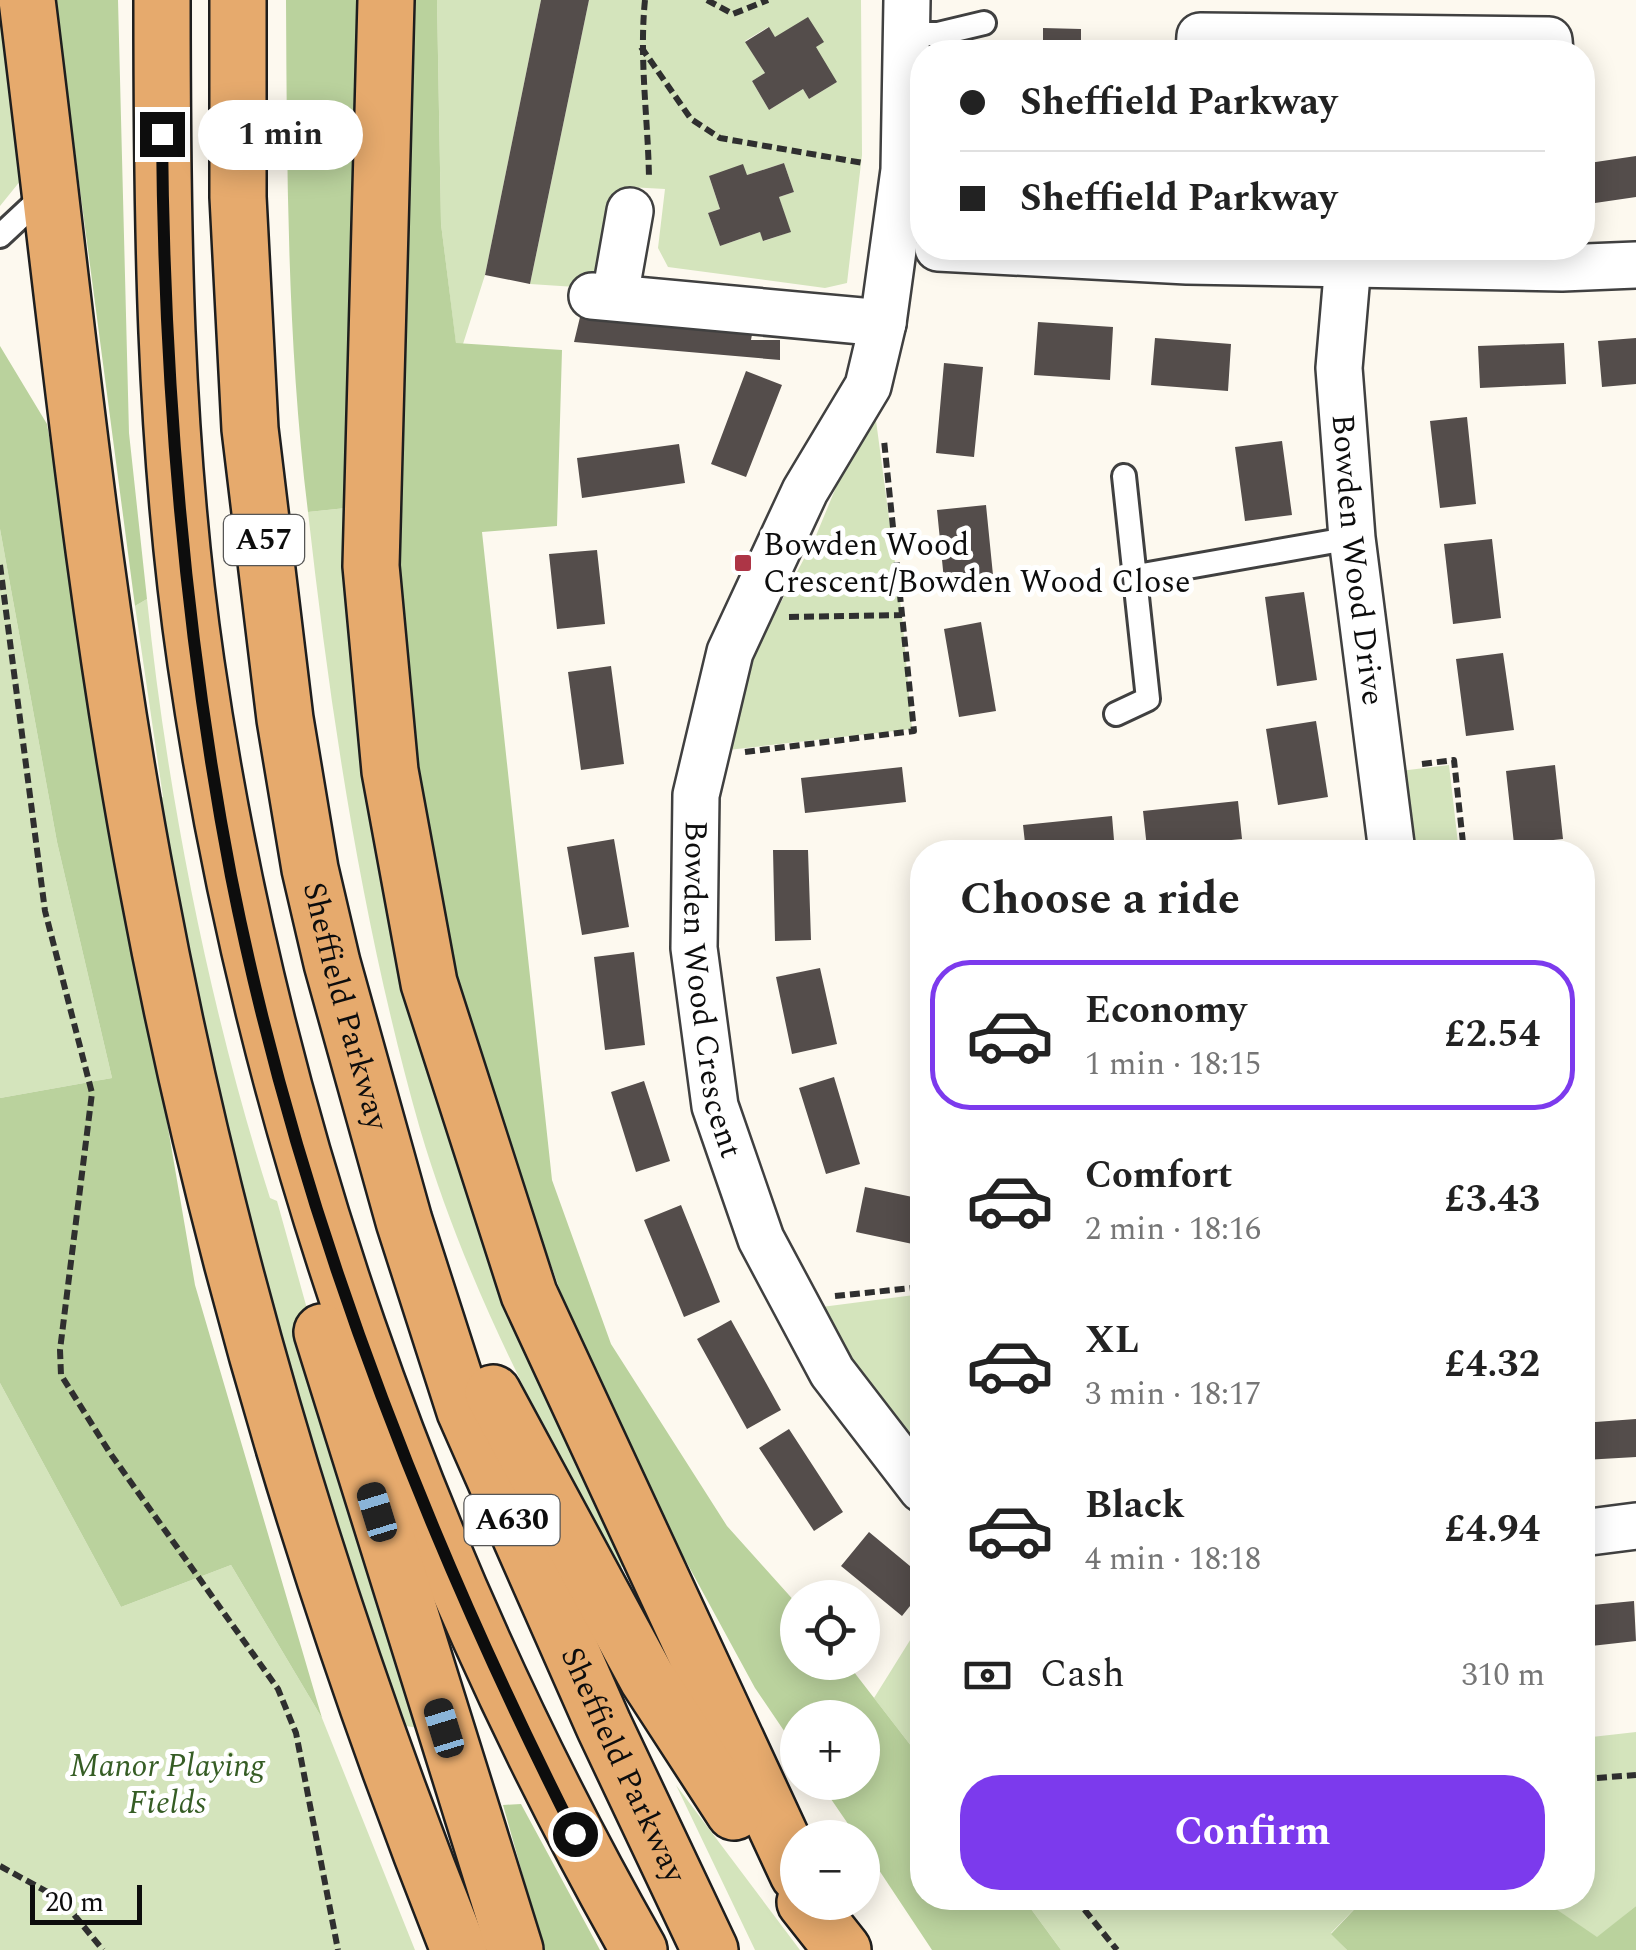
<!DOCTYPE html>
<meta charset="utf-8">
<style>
body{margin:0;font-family:Spectral,serif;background:#f2f2f2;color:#222;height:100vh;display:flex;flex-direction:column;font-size:38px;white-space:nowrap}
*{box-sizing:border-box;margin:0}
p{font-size:32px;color:#767676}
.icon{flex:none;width:55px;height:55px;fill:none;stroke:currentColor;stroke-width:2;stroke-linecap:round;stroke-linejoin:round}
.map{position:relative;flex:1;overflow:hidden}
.sheet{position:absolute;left:910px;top:840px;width:685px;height:1070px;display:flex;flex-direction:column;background:#fff;border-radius:40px;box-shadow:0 5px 25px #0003}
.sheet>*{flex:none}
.top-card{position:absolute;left:910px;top:40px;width:685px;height:220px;border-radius:40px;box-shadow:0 5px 25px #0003;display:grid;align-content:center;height:220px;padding:0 50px;background:#fff}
.fabs{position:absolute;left:780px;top:1580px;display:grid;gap:20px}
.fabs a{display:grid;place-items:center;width:100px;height:100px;border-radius:50%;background:#fff;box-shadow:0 5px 25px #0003;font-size:50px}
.scale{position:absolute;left:30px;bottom:25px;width:112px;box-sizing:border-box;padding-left:10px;border:5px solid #0d0d0d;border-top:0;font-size:28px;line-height:35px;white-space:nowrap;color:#0d0d0d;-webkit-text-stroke:8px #fff;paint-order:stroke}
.end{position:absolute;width:45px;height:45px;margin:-22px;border:12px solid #0d0d0d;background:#fff;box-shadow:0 0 0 5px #fff}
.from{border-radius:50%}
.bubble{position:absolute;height:70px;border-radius:35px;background:#fff;box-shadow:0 5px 25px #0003;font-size:32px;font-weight:700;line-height:70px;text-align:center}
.car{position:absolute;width:30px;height:60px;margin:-30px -15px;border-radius:12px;box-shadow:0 0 8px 2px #0007;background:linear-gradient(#222 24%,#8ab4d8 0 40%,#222 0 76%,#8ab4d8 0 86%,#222 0)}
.top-card b{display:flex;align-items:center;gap:35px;height:95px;font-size:38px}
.top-card b+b{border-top:2px solid #e0e0e0}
.top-card i{width:25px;height:25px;background:#222}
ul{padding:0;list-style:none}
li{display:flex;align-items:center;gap:30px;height:150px;margin:0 20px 15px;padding:0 30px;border:5px solid transparent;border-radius:40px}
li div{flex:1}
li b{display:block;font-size:38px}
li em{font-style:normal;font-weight:700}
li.current{border-color:#7c3aed}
li>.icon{width:90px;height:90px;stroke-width:1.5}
h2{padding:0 50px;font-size:45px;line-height:120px}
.pay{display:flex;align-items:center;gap:25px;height:110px;padding:0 50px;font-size:38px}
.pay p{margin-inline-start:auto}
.button{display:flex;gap:20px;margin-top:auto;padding:20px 50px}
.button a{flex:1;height:115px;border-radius:40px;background:#7c3aed;color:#fff;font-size:40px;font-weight:700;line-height:115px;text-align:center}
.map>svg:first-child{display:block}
.green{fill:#d4e4bc;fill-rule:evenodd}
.forest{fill:#bad29d}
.building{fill:#544d4b}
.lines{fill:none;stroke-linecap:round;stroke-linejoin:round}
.service-casing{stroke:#404040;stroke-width:28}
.minor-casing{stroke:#404040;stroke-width:50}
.trunk-casing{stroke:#1e1e1e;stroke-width:60}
.path{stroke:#2f2f2f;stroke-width:6;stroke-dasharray:10 5;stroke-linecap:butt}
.service{stroke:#fff;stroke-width:22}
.minor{stroke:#fff;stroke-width:45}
.trunk{stroke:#e6aa6d;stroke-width:55}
.route{stroke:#0d0d0d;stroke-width:12}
.poi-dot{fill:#ad3546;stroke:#fff;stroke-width:4}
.labels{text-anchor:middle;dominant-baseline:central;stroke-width:10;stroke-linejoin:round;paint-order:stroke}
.shield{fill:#fff;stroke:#565656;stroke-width:2.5}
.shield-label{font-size:30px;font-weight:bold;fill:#0d0d0d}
.poi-label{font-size:32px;fill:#0d0d0d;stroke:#fff;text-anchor:start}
.street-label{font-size:32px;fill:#0d0d0d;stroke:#fff}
.park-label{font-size:32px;font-style:italic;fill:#365d25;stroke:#fff}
</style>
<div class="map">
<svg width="1636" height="1950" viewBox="0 0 1636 1950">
<rect width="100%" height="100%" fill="#fdf9ef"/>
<path class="green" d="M1,0l20,180 -21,26v-206z
M437,0h104l-56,275 -22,69h-7l-15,-120z
M589,0h272l1,155 -15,128 -22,5 -157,-21 -10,-19 7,-59 -36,-2 -7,5 -16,97 -76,-5zM768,27l7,10 62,45 -28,17 -6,-10 -34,21 -17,-29 13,-8 -20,-32zM784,163l10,29 -15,5 11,35 -26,9 -4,-9 -40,14 -12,-33 12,-4 -11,-33 38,-1z
M873,398l29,217 10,114 -184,21 17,-80 70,-132z
M346,508l5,144 22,175 256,735 -7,5 -7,-4c-75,-140 -150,-281 -195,-434 -57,-200 -89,-411 -112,-617z
M0,529l57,313 55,236 -112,20z
M147,599c20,195 63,412 123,599l7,3 147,528 -18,-3c-109,-307 -189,-607 -248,-928l5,-1 -28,-191z
M1449,765l10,87h-57l-10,-80z
M922,1294v175l-108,-161z
M0,1383l121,224 110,-42 91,153 93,232h-415z
M922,1621v139l-48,-62z
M1636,1732v174l-39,32 -57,-40h42l1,-160z
M676,1785l124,165h-45z
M1023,1898h342l-34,35 16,17h-286z"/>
<path class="forest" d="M55,0h63l11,433 18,166 -12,7z
M286,0h75l-15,395v113l-38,4c-21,-171 -21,-340 -22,-512z
M400,0h37l4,224 15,119 106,7 -5,176 -75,6 70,648 59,164 116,182 70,78 1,58 49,1 75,97v138h101l38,52h-129l-69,-104 -1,-8 -5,-1 -37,-54 42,-1v-64h-64l-1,32 -42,-62 -98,-180 -76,-159 -75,-210 -62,-209 -25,-138 -28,-276z
M0,346l47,78 148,861 127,433 -91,-153 -110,42 -121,-224v-285l112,-20 -55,-236 -57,-313z
M521,1804l79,146h-56l-41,-145z
M1365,1898h175l57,39 39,-31v44h-289l-16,-16z"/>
<path class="building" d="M541,0h48l-59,284 -45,-9z
M808,17l16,25 -8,5 21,35 -28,17 -6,-10 -34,21 -17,-29 13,-8 -20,-31 24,-15 6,10z
M1043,28l38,1v23h-38z
M1636,156v41l-41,6 -6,-40z
M784,163l10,29 -15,5 12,35 -28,9 -3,-9 -40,14 -12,-33 12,-4 -11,-33 34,-12 4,11z
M581,313l172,16 -2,11h29v20l-206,-18z
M1038,322l75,5 -3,53 -76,-5z
M1155,338l76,6 -3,47 -77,-6z
M1636,338v46l-34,3 -4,-46z
M1564,343l2,41 -86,4 -2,-42z
M944,363l39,4 -9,90 -38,-4z
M746,371l36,14 -36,92 -35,-13z
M1467,417l9,87 -36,4 -10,-87z
M1282,441l10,74 -47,6 -10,-74z
M679,444l6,39 -103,15 -5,-40z
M986,505l8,80 -49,5 -8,-80z
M1492,539l9,79 -48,6 -9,-80z
M597,550l8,74 -48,5 -8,-75z
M1304,592l13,88 -40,6 -12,-89z
M981,622l15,89 -37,6 -15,-88z
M1503,653l11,77 -48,6 -10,-77z
M611,666l13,98 -43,6 -13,-98z
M1316,721l12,76 -50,8 -12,-76z
M1555,765l8,74 -49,5 -8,-73z
M902,767l4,35 -101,11 -4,-35z
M1238,801l4,38 -95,9 -4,-37z
M1112,816l3,36h-89l-3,-27z
M614,839l15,88 -47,8 -15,-88z
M773,850h35l3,90 -36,1z
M634,952l11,93 -40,5 -11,-93z
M820,968l17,76 -45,10 -16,-77z
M834,1077l26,87 -34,10 -27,-86z
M644,1081l26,80 -34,11 -25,-80z
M865,1187l57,12v47l-66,-14z
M681,1205l39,97 -36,15 -40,-97z
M731,1320l50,90 -34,19 -50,-90z
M1636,1419v38l-52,3 -2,-37z
M789,1429l54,83 -29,19 -55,-83z
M869,1532l53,44v15l-20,25 -61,-50z
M1634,1601l2,40 -54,6v-41z"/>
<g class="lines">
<g class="service-casing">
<path id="service" d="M907,34h31l46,-11
M0,236l45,-42
M1137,576l215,-38
M1116,714l32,-15 -24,-223"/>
</g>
<g class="minor-casing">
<g id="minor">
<path id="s1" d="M907,0l-3,170 -21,153 -15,63 -63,105 -75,161 -34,143 -2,153 21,158 46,133 71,133 90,117"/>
<path d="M1199,52l1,-16 349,4 1,12"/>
<path d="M938,248l249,13 375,7 74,-3"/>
<path id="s2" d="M1348,263l-9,105 13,170 40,314"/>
<path d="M592,296l291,27"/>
<path d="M615,296l15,-85"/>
<path d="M1582,1533l54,-7"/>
</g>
</g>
<g class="trunk-casing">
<g id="trunk">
<path d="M27,0c37,296 65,595 121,888 68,362 175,720 311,1062"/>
<path d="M162,0c0,221 2,444 34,663 66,453 217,889 443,1287"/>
<path id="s3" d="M238,0v197l12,232 35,290 25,150 22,94 72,258 61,190 139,315 106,224"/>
<path d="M386,0l-15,566 19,205 39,212 100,311 269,580"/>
<path d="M322,1332l193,618"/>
<path d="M493,1393l154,285 87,134"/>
<path d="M805,1902l38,48"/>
</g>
</g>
<path class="path" d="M645,0c-6,59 3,118 4,178
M707,0l26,14 35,-14
M641,47l50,72 29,19 143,25
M0,565l45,346 47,182 -32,257 1,25 49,78 168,236 18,44 42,217
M789,617l113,-2
M745,752l169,-21 -30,-291
M1422,764l32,-4 10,92
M835,1296l87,-9
M1582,1779l54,-4
M0,1866l62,34 41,50
M1075,1898l42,52"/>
<use href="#service" class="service"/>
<use href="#minor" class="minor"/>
<use href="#trunk" class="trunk"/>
</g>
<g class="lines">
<path class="route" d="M162,134c2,248 22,497 69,742 66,334 191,655 344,958"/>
</g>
<rect class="poi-dot" x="733" y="553" width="20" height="20" rx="5"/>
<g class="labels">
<g class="shield">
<rect x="224" y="515" width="80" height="50" rx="8"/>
<rect x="464.5" y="1495" width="95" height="50" rx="8"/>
</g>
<g class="shield-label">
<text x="264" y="540">A57</text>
<text x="512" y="1520">A630</text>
</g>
<g class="poi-label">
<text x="763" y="545">Bowden Wood<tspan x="763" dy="37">Crescent/Bowden Wood Close</tspan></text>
</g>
<g class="street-label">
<text stroke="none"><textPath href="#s2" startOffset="298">Bowden Wood Drive</textPath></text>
<text stroke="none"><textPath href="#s1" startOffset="1032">Bowden Wood Crescent</textPath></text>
<text stroke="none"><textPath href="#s3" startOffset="1015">Sheffield Parkway</textPath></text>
<text stroke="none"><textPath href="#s3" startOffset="1825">Sheffield Parkway</textPath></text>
</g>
<g class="park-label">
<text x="167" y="1766">Manor Playing<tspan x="167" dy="37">Fields</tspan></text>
</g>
</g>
</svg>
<div class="fabs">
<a><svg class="icon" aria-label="locate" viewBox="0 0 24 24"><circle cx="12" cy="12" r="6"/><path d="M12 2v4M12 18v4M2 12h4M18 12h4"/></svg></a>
<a>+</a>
<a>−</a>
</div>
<div class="scale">20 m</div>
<i class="end from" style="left:575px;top:1834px"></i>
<i class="end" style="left:162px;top:134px"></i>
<div class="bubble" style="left:198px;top:100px;width:165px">1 min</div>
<i class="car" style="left:377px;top:1512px;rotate:343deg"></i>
<i class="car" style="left:444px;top:1728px;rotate:343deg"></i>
<div class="top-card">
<b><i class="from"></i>Sheffield Parkway</b>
<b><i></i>Sheffield Parkway</b>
</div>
<section class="sheet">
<h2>Choose a ride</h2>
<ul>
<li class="current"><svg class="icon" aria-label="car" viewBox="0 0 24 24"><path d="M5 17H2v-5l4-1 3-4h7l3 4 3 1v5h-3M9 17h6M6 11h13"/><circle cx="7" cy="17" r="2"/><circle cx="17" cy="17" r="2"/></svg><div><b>Economy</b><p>1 min · 18:15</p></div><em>£2.54</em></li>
<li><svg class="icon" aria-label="car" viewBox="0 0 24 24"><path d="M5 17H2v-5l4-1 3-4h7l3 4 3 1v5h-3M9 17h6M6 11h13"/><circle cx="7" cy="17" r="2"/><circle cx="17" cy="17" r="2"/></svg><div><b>Comfort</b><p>2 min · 18:16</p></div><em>£3.43</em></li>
<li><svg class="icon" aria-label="car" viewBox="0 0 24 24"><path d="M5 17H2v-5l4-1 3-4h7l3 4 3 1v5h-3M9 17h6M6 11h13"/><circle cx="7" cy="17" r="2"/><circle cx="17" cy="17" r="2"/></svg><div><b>XL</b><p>3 min · 18:17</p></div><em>£4.32</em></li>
<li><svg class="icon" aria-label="car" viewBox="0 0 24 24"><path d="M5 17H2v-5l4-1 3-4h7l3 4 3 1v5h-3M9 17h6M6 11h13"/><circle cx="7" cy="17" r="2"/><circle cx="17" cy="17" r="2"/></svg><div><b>Black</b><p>4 min · 18:18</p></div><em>£4.94</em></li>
</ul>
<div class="pay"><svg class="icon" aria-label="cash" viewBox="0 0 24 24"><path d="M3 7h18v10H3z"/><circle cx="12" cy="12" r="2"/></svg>Cash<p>310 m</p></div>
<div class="button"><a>Confirm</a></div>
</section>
</div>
